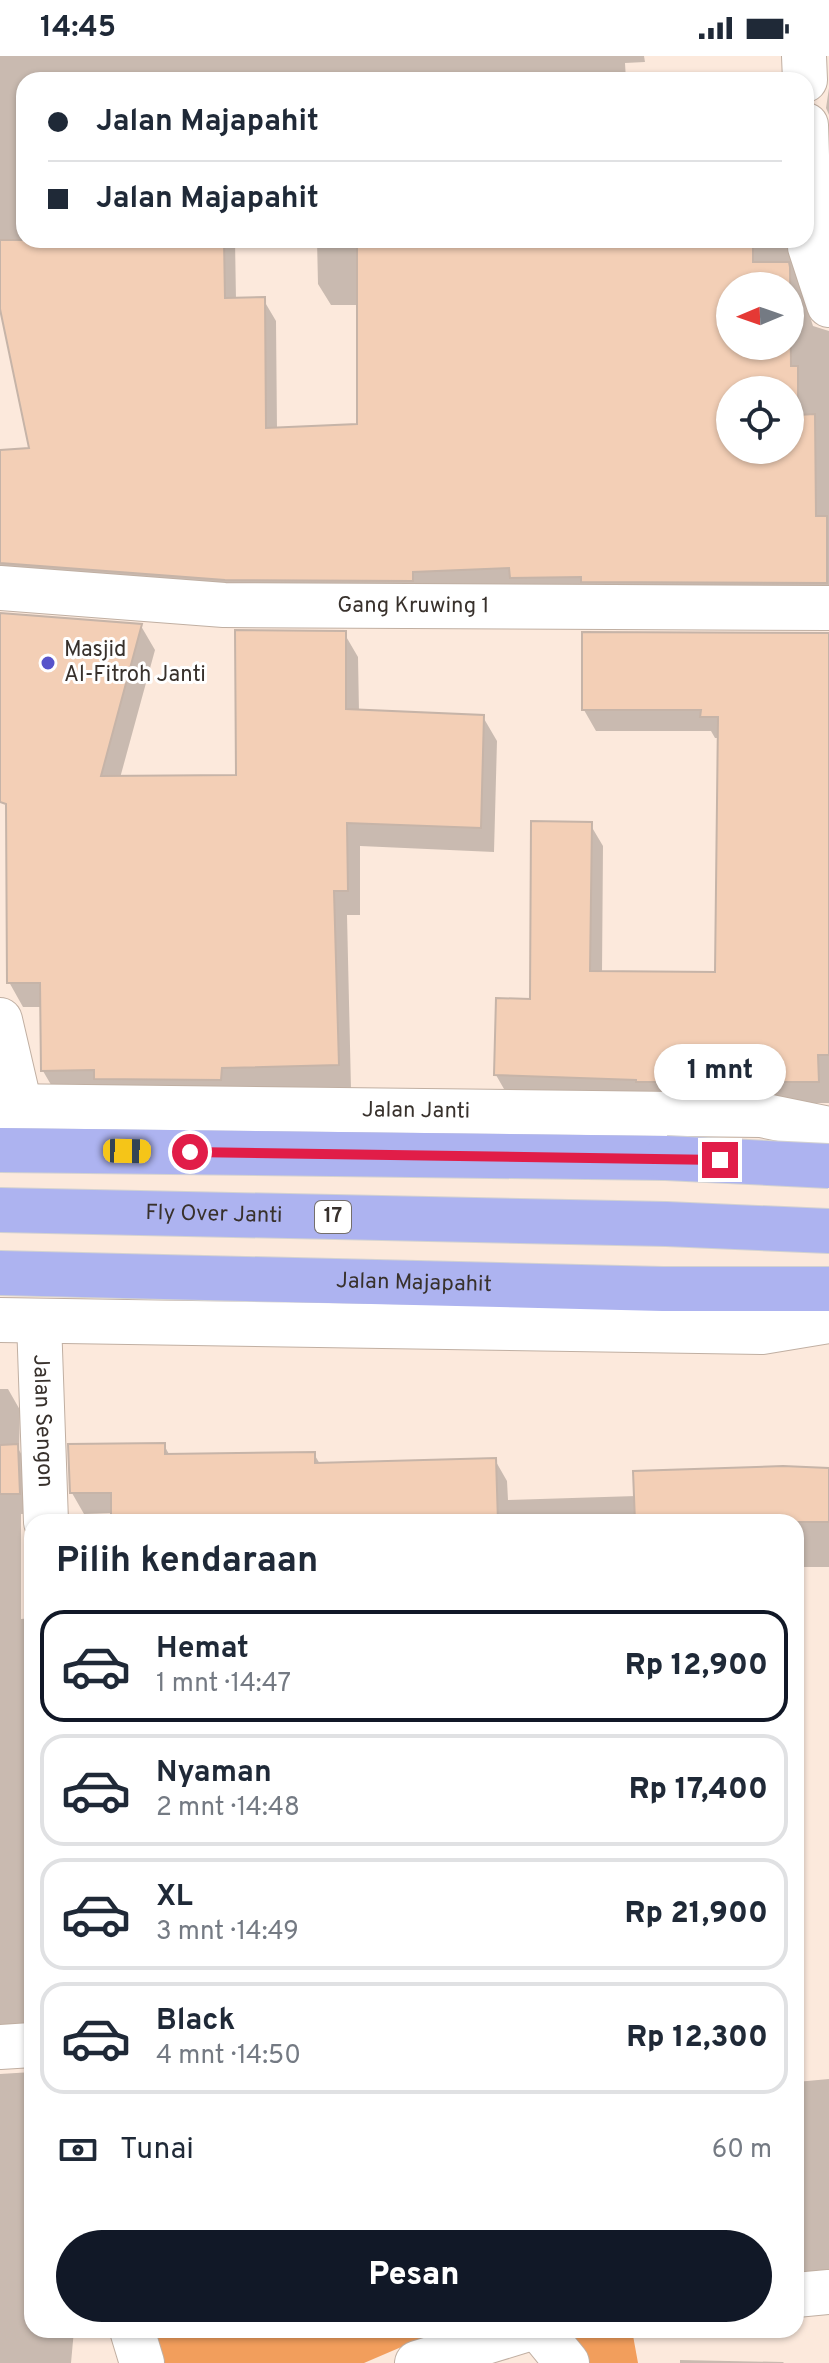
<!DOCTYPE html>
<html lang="id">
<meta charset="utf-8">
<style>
body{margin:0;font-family:Overpass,sans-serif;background:#f6f6f7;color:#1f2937;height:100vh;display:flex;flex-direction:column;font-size:30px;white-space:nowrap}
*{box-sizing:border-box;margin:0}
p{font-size:26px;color:#747a83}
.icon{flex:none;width:44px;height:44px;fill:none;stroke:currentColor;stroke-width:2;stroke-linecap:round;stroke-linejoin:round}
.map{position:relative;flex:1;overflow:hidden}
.side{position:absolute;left:24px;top:1458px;width:780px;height:824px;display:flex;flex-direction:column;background:#fff;border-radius:24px;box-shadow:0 2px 6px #0004}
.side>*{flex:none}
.guide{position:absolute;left:16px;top:16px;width:798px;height:176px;border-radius:24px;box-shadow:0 2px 6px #0004;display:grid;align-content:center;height:176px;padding:0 32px;background:#fff}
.needle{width:52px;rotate:268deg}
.controls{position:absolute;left:716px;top:216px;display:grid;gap:16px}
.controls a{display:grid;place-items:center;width:88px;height:88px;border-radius:50%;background:#fff;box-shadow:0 2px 6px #0004;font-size:40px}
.end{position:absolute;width:36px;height:36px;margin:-18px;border:10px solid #e11d48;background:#fff;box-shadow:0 0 0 4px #fff}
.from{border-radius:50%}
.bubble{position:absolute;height:56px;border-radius:28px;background:#fff;box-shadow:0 2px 6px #0004;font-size:26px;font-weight:800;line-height:56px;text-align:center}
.car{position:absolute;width:24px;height:48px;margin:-24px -12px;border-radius:10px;box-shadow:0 0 6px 2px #0007;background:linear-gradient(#f5c518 24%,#345 0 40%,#f5c518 0 76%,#345 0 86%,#f5c518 0)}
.guide b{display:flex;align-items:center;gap:28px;height:76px;font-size:30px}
.guide b+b{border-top:2px solid #e0e1e3}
.guide i{width:20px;height:20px;background:#1f2937}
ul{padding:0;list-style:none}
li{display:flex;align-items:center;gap:24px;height:112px;margin:0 16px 12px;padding:0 16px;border:4px solid #e0e1e3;border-radius:24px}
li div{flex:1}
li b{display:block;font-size:30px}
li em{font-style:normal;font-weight:800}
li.selected{border-color:#111827}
li>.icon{width:72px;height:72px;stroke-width:1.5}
h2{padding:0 32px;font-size:36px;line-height:96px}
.pay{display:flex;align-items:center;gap:20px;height:88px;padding:0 32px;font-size:30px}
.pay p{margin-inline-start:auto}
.action{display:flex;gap:16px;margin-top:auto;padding:16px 32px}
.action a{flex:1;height:92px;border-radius:48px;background:#111827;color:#fff;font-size:32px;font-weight:800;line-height:92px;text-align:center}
.status{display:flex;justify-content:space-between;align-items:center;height:56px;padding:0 40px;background:#fff;direction:ltr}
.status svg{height:22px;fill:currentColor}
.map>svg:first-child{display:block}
.forest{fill:#f29e5c}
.shadow{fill:#0003;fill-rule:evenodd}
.building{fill:#f3cfb6;stroke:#c6b4a8;stroke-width:2;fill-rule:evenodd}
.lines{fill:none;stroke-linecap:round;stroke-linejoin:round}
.minor-casing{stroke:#c0afa2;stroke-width:46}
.highway-casing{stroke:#d3d2d1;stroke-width:46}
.minor{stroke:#fff;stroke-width:44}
.highway{stroke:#adb3f0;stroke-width:44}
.highway-bridge-casing{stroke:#d3d2d1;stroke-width:46;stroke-linecap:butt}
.highway-bridge{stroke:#adb3f0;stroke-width:44}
.route{stroke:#e11d48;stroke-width:10}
.poi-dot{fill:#5753ca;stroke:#fff;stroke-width:3}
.labels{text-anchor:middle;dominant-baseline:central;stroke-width:6;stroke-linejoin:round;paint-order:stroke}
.shield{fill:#fff;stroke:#746f6b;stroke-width:2}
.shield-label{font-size:20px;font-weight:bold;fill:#38312c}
.street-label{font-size:22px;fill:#38312c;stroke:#fff}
.poi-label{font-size:22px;fill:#38312c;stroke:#fff;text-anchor:start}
</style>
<div class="status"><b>14:45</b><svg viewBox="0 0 49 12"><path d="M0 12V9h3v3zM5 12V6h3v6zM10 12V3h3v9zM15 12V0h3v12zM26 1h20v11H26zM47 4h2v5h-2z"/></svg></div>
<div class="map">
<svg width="829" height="2307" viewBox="0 0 829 2307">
<rect width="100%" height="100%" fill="#fce9dc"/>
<path class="forest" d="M153,2274h288l-77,33h-202z
M632,2274l6,33h-78l18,-28z"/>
<path class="shadow" d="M0,0h644l1,6 -20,1 1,17h-602v160h211l1,60 27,-1 13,22 1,109 82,-4v-121h-28l-13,-21 -1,-44h479l2,38 15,48 16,5v273l-829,-16v-136l31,-2 -31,-143zM730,230h60v60h-60zM730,334h60v60h-60z
M829,32v27l-3,-7z
M0,569l141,1 14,24 -35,128 118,-1 106,-144 14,24 1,55 124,5 14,24 -3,111 -134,-6v69h-13l4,174 -294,6 -14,-24 -1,-64h-19l-14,-25 -3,-341z
M829,579v468h-179l-142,-7 -12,-21 36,-74 58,-177 13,22 -1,127 115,1 3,-236h-5l-4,-7h-115l-12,-21z
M0,1333h8l12,21 -1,40 10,18 2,46h-10v105l11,-1v423l-32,5z
M164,1389l6,11 144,-2 6,10 175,-4 12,21 1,19 128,-4 193,-27v98h-32l-1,5v-50h-683v-9l-29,1 -12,-21z
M32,2016v258h42l-3,33h-71v-289z
M829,2023v212l-33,8v-217z
M680,2304l103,2 1,1h-104z"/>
<path class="building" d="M0,184h224l1,58 40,-1 1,131 91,-4v-184h396v22h36l1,5 1,99h7v49l17,-1 1,102h11v67l-246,-1v-5l-71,1 -1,-10 -96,4v9l-188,-1 -225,-17v-113l29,-2 -29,-139zM730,230h60v60h-60zM730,334h60v60h-60z
M0,557l142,11 -41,152 135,-1 -1,-145 111,1v78l138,6 -3,113 -134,-5 1,68h-14l5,174 -117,3 -1,12 -127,-1v-9l-53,1 -1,-88h-33l-1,-179 -6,-2z
M582,576l247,1v422h-11l1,27h-183v-2l-142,-5 2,-77 34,1 1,-178 61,1 -2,149 125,1 3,-255h-18l1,-7h-119z
M165,1387v11l150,-2v11l181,-5 2,64h-387v-29h-41l-2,-49z
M18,1388l2,50h-20v-49z
M783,1410l46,2v54h-194l-2,-51z"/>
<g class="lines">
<g class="minor-casing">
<g id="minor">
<path d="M804,0l1,24"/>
<path d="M806,69l4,122 19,58"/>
<path id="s1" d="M0,532l224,17 605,3"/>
<path d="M0,964l20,86"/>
<path id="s2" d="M0,1050l761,9 68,14"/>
<path d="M0,1264l762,12 67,-11"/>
<path id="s3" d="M39,1265l7,201"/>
<path d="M0,1991l32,-2"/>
<path d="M796,2239l33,-3"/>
<path d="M132,2274l10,33"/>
<path d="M540,2274l27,33"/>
<path d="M417,2307l108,-33"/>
</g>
</g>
<g class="highway-casing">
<g id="highway">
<path d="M0,1094l666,8"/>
<path id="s4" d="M0,1154l666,14 163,7"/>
<path id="s5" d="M0,1217l663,16h166"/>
</g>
</g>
<use href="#minor" class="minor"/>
<use href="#highway" class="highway"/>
<g class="highway-bridge-casing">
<path id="highway-bridge" d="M666,1102l163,8"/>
</g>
<use href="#highway-bridge" class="highway-bridge"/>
</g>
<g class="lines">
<path class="route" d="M190,1096l530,8"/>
</g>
<circle class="poi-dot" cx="48" cy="607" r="8"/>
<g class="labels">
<rect class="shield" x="315" y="1145" width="36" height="32" rx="6"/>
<g class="shield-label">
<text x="333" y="1161">17</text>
</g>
<g class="street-label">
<text stroke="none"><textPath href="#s1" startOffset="414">Gang Kruwing 1</textPath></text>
<text stroke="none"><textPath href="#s2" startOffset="416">Jalan Janti</textPath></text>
<text stroke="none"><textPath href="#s4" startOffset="214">Fly Over Janti</textPath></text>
<text stroke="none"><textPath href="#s5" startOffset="414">Jalan Majapahit</textPath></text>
<text stroke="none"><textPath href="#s3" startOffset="100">Jalan Sengon</textPath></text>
</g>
<g class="poi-label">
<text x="64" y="594">Masjid<tspan x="64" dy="25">Al-Fitroh Janti</tspan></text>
</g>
</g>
</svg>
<div class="controls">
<a><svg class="needle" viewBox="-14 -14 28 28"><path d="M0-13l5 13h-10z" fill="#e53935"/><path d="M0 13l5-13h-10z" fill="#747a83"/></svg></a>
<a><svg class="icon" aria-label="locate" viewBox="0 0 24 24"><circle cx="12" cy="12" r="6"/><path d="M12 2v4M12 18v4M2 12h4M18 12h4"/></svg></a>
</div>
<i class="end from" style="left:190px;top:1096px"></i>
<i class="end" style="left:720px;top:1104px"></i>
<div class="bubble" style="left:654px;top:988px;width:132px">1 mnt</div>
<i class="car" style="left:127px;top:1095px;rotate:91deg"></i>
<div class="guide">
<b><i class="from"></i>Jalan Majapahit</b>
<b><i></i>Jalan Majapahit</b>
</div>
<section class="side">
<h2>Pilih kendaraan</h2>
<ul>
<li class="selected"><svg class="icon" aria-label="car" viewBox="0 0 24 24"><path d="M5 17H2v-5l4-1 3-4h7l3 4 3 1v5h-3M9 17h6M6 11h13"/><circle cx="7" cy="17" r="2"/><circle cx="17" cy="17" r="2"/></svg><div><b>Hemat</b><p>1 mnt · 14:47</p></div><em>Rp 12,900</em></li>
<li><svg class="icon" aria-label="car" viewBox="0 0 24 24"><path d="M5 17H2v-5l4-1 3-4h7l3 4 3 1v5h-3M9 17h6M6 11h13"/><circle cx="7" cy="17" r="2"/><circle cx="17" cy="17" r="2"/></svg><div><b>Nyaman</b><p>2 mnt · 14:48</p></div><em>Rp 17,400</em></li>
<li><svg class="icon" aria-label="car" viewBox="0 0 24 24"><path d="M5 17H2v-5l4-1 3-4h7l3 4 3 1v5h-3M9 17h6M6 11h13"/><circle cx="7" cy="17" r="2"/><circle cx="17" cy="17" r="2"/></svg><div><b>XL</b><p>3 mnt · 14:49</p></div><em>Rp 21,900</em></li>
<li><svg class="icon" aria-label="car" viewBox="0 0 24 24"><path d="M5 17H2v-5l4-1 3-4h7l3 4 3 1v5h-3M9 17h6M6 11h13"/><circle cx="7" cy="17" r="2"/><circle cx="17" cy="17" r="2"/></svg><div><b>Black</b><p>4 mnt · 14:50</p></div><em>Rp 12,300</em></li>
</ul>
<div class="pay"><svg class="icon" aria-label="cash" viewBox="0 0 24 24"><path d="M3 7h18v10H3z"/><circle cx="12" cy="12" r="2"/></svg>Tunai<p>60 m</p></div>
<div class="action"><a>Pesan</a></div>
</section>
</div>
